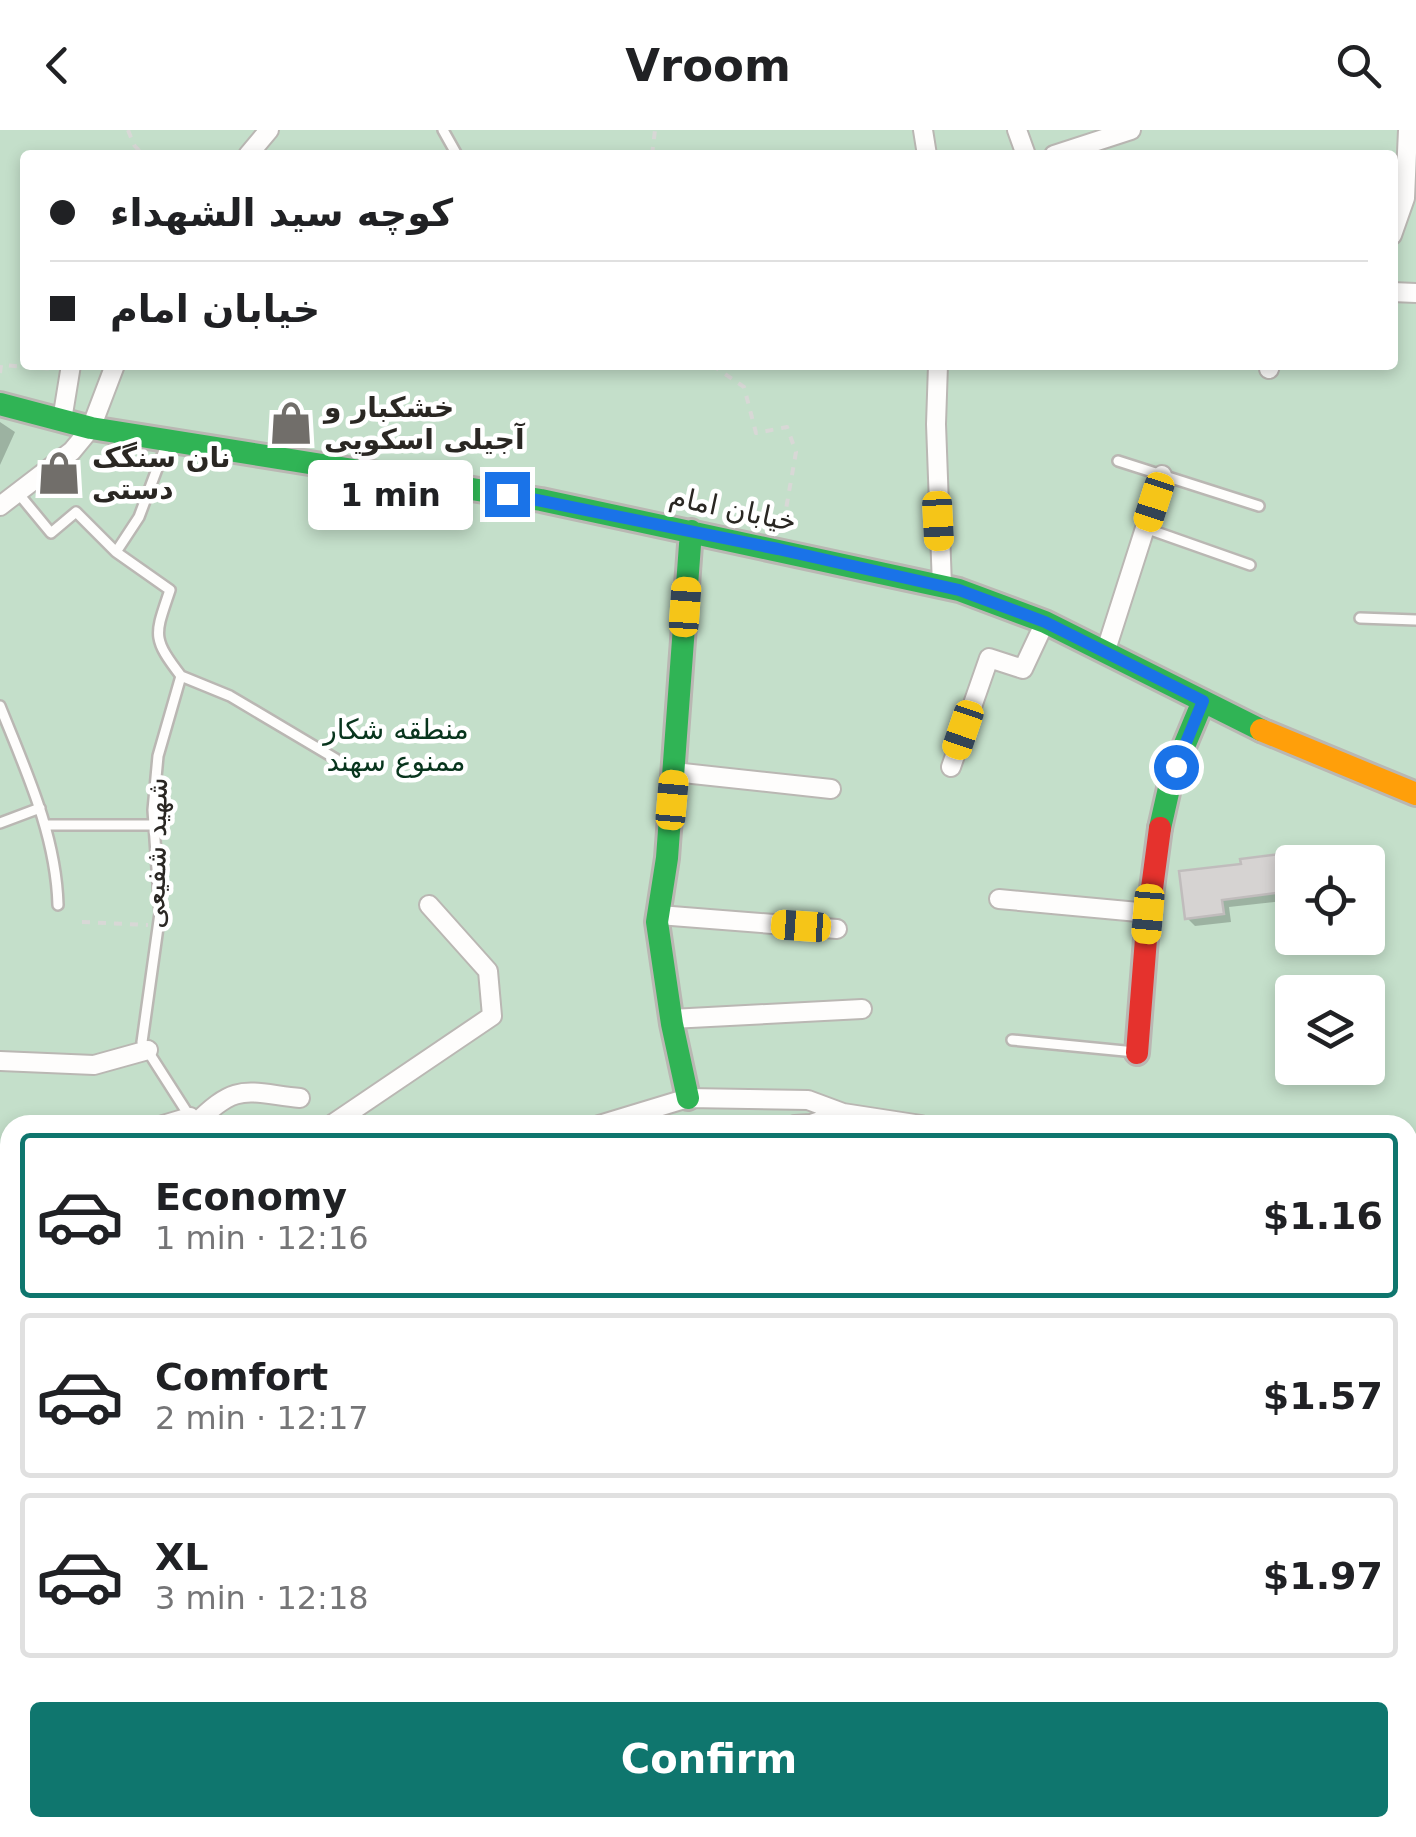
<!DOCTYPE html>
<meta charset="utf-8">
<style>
body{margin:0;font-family:"DejaVu Sans","Noto Naskh Arabic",sans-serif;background:#f6f6f6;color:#202124;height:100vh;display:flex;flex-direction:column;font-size:38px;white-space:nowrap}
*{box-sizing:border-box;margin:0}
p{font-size:32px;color:#757577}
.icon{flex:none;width:55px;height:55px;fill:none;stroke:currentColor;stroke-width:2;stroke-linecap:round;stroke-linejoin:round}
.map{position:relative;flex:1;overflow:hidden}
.panel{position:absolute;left:0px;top:985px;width:1418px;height:722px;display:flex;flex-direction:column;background:#fff;border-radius:30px 30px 0 0;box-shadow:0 5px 15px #0003}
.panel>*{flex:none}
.banner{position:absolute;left:20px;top:20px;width:1378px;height:220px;border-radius:10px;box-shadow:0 5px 15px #0003;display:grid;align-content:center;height:220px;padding:0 30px;background:#fff}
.buttons{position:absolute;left:1275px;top:715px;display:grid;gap:20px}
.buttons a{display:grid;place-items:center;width:110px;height:110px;border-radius:10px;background:#fff;box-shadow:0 5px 15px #0003;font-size:50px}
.end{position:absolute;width:45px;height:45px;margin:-22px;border:12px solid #1a73e8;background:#fff;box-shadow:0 0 0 5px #fff}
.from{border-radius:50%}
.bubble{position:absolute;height:70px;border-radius:10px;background:#fff;box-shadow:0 5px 15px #0003;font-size:32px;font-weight:700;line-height:70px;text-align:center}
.car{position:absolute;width:30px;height:60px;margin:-30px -15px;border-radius:12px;box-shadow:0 0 8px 2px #0007;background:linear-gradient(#f5c518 24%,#345 0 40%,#f5c518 0 76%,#345 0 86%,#f5c518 0)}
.banner b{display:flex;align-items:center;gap:35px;height:95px;font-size:38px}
.banner b+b{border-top:2px solid #e0e0e0}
.banner i{width:25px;height:25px;background:#202124}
ul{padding:18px 0 0;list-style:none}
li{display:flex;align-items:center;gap:30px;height:165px;margin:0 20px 15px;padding:0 10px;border:5px solid #e0e0e0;border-radius:10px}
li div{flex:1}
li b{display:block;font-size:38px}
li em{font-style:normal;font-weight:700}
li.selected{border-color:#0f766e}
li>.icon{width:90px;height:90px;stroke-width:1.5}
.primary-button{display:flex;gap:20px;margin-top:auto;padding:20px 30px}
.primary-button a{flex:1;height:115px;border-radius:10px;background:#0f766e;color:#fff;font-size:40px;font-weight:700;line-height:115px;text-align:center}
header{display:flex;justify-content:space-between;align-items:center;height:130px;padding:0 30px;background:#fff;font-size:45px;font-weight:700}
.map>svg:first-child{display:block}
.green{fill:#c4dfca;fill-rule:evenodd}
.shadow{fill:#0003}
.building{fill:#d6d3d2;stroke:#c0bcbc;stroke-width:2.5}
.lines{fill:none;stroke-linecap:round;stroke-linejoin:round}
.lane-casing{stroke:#bab7b3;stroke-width:14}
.street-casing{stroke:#bab7b3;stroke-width:22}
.fast-casing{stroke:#bab7b3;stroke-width:28}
.slow-casing{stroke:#bab7b3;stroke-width:28}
.jam-casing{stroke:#bab7b3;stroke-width:28}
.path{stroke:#d8d8d6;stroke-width:4;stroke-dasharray:8 8;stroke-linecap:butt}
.lane{stroke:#fefdfc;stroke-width:9}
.street{stroke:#fefdfc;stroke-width:18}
.fast{stroke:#30b455;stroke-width:22}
.slow{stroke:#ff9f0a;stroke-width:22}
.jam{stroke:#e5322d;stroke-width:22}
.route{stroke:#1a73e8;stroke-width:12}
.labels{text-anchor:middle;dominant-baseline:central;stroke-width:9;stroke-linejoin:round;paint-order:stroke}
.poi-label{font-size:28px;font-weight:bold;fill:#2a2723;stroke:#fff;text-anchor:start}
.street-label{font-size:28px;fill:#2a2723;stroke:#fff}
.park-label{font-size:28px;fill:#08351d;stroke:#fff}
</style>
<header><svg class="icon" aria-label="back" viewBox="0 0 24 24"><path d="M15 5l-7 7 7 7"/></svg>Vroom<svg class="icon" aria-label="search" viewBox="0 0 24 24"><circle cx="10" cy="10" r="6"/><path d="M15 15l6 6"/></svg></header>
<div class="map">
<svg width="1416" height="1707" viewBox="0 0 1416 1707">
<rect width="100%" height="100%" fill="#f6f2ed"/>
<path class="green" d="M0,0h1416v1707h-1416zM25,25h1367v210h-1367zM1292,732h76v76h-76zM1292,862h76v76h-76zM10,995h1398v703h-1398z"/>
<path class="shadow" d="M0,292l15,10 -15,33z
M1288,726l7,6 -3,38 -63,7 2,15 -36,4 -8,-8 56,-51z"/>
<path class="building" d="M1289,723l3,38 -70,9 2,14 -39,5 -6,-48 62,-7 -1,-5z"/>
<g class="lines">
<g class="lane-casing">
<path id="lane" d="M443,0l14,25
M166,315l-27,72 -23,35 54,38c-15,45 -19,47 11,86l-23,80 -5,54 7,103 -18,129 48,75
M1118,331l141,45
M18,363l33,40 25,-21 40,40
M1145,398l105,37
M1360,488l56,2
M181,546l49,20 106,63
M0,576c26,65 56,129 58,199
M0,693l40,-15
M45,695h110
M1012,910l123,12"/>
</g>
<g class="street-casing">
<path id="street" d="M923,0l4,25
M1017,0l9,25
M248,25l21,-25
M1054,25l77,-25
M1392,105l13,-37 3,-68
M1392,162l24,1
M938,235l-2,59 6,162
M1269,239l1,-4
M62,290l9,-55
M0,376l72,-55 19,-23 24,-63
M1106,520l56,-175
M951,637l38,-109 34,11 22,-47
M674,642l157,17
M999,769l150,14
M659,785l178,14
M671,889l191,-10
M0,931l94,4 54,-15
M163,995l27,-8
M194,995c43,-43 50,-33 106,-27
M331,995l161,-109 -4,-45 -59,-66
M599,995l89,-27 120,2 35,13 78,12
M795,995l16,-1 32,-11
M1408,1071l8,3
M0,1181h10
M0,1231l10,10
M0,1402l10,8
M567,1698l5,9
M618,1698l6,9
M662,1698l3,9"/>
</g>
<g class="fast-casing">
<path id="fast" d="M0,274l91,24 450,72 418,90 86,32 216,108
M1160,698l12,-53 31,-74
M688,968l-16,-74 -15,-102 10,-64 24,-327"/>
</g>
<g class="slow-casing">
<path id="slow" d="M1261,600l155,64"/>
</g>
<g class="jam-casing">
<path id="jam" d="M1137,923l10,-127 13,-98"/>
</g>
<path class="path" d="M128,0l6,15 9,10
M652,25l3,-25
M712,235l32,22 12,46 31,-6 9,25 -14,80
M0,243l1,-8 53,4
M82,792l66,3"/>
<use href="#lane" class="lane"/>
<use href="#street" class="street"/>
<use href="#fast" class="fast"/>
<use href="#slow" class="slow"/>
<use href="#jam" class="jam"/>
</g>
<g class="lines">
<path class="route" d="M507,364l271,55 181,41 86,32 158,79 -27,66"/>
</g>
<defs>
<g id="shop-bare" transform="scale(3.45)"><path d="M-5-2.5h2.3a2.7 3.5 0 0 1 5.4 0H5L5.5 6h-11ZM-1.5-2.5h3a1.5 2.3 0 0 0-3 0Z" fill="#716e6a" stroke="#fff" stroke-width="2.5" paint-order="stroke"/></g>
</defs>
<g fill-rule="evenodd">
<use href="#shop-bare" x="291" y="293"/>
<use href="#shop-bare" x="59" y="343"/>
</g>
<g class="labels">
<g class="poi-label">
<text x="324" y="277">خشکبار و<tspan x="324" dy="32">آجیلی اسکویی</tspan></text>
<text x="92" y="327">نان سنگک<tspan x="92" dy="32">دستی</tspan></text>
</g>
<g class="street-label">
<text transform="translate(733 379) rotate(12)">خیابان امام</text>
<text transform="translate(156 723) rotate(-89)">شهید شفیعی</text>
</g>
<g class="park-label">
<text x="396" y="599">منطقه شکار<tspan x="396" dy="32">ممنوع سهند</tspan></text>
</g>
</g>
</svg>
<div class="buttons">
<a><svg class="icon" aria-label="locate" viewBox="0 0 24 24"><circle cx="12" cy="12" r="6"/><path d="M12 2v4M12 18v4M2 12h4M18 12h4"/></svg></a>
<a><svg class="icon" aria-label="layers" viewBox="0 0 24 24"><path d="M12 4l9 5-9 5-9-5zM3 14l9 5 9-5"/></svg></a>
</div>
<i class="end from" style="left:1176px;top:637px"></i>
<i class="end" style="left:507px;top:364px"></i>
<div class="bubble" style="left:308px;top:330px;width:165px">1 min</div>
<i class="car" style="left:1154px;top:372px;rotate:198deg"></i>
<i class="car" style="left:938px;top:391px;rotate:177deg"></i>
<i class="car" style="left:685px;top:477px;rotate:4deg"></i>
<i class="car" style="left:963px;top:600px;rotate:199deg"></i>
<i class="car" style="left:672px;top:670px;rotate:5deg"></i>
<i class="car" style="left:1148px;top:784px;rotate:185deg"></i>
<i class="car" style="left:801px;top:796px;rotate:274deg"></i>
<div class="banner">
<b><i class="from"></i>کوچه سید الشهداء</b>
<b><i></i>خیابان امام</b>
</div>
<section class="panel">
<ul>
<li class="selected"><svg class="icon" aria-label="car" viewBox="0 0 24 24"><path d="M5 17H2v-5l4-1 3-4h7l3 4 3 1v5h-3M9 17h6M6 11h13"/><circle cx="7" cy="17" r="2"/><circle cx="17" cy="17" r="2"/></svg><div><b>Economy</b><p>1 min · 12:16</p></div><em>$1.16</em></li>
<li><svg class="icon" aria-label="car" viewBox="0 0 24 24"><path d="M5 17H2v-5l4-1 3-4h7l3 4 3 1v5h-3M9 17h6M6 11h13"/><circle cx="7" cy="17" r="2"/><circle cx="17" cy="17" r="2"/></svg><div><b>Comfort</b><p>2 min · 12:17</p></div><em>$1.57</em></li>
<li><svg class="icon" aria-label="car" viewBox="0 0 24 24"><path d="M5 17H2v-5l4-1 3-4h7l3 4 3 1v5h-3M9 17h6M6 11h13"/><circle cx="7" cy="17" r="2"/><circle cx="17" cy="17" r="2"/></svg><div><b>XL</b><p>3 min · 12:18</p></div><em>$1.97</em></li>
</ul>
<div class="primary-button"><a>Confirm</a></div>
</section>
</div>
